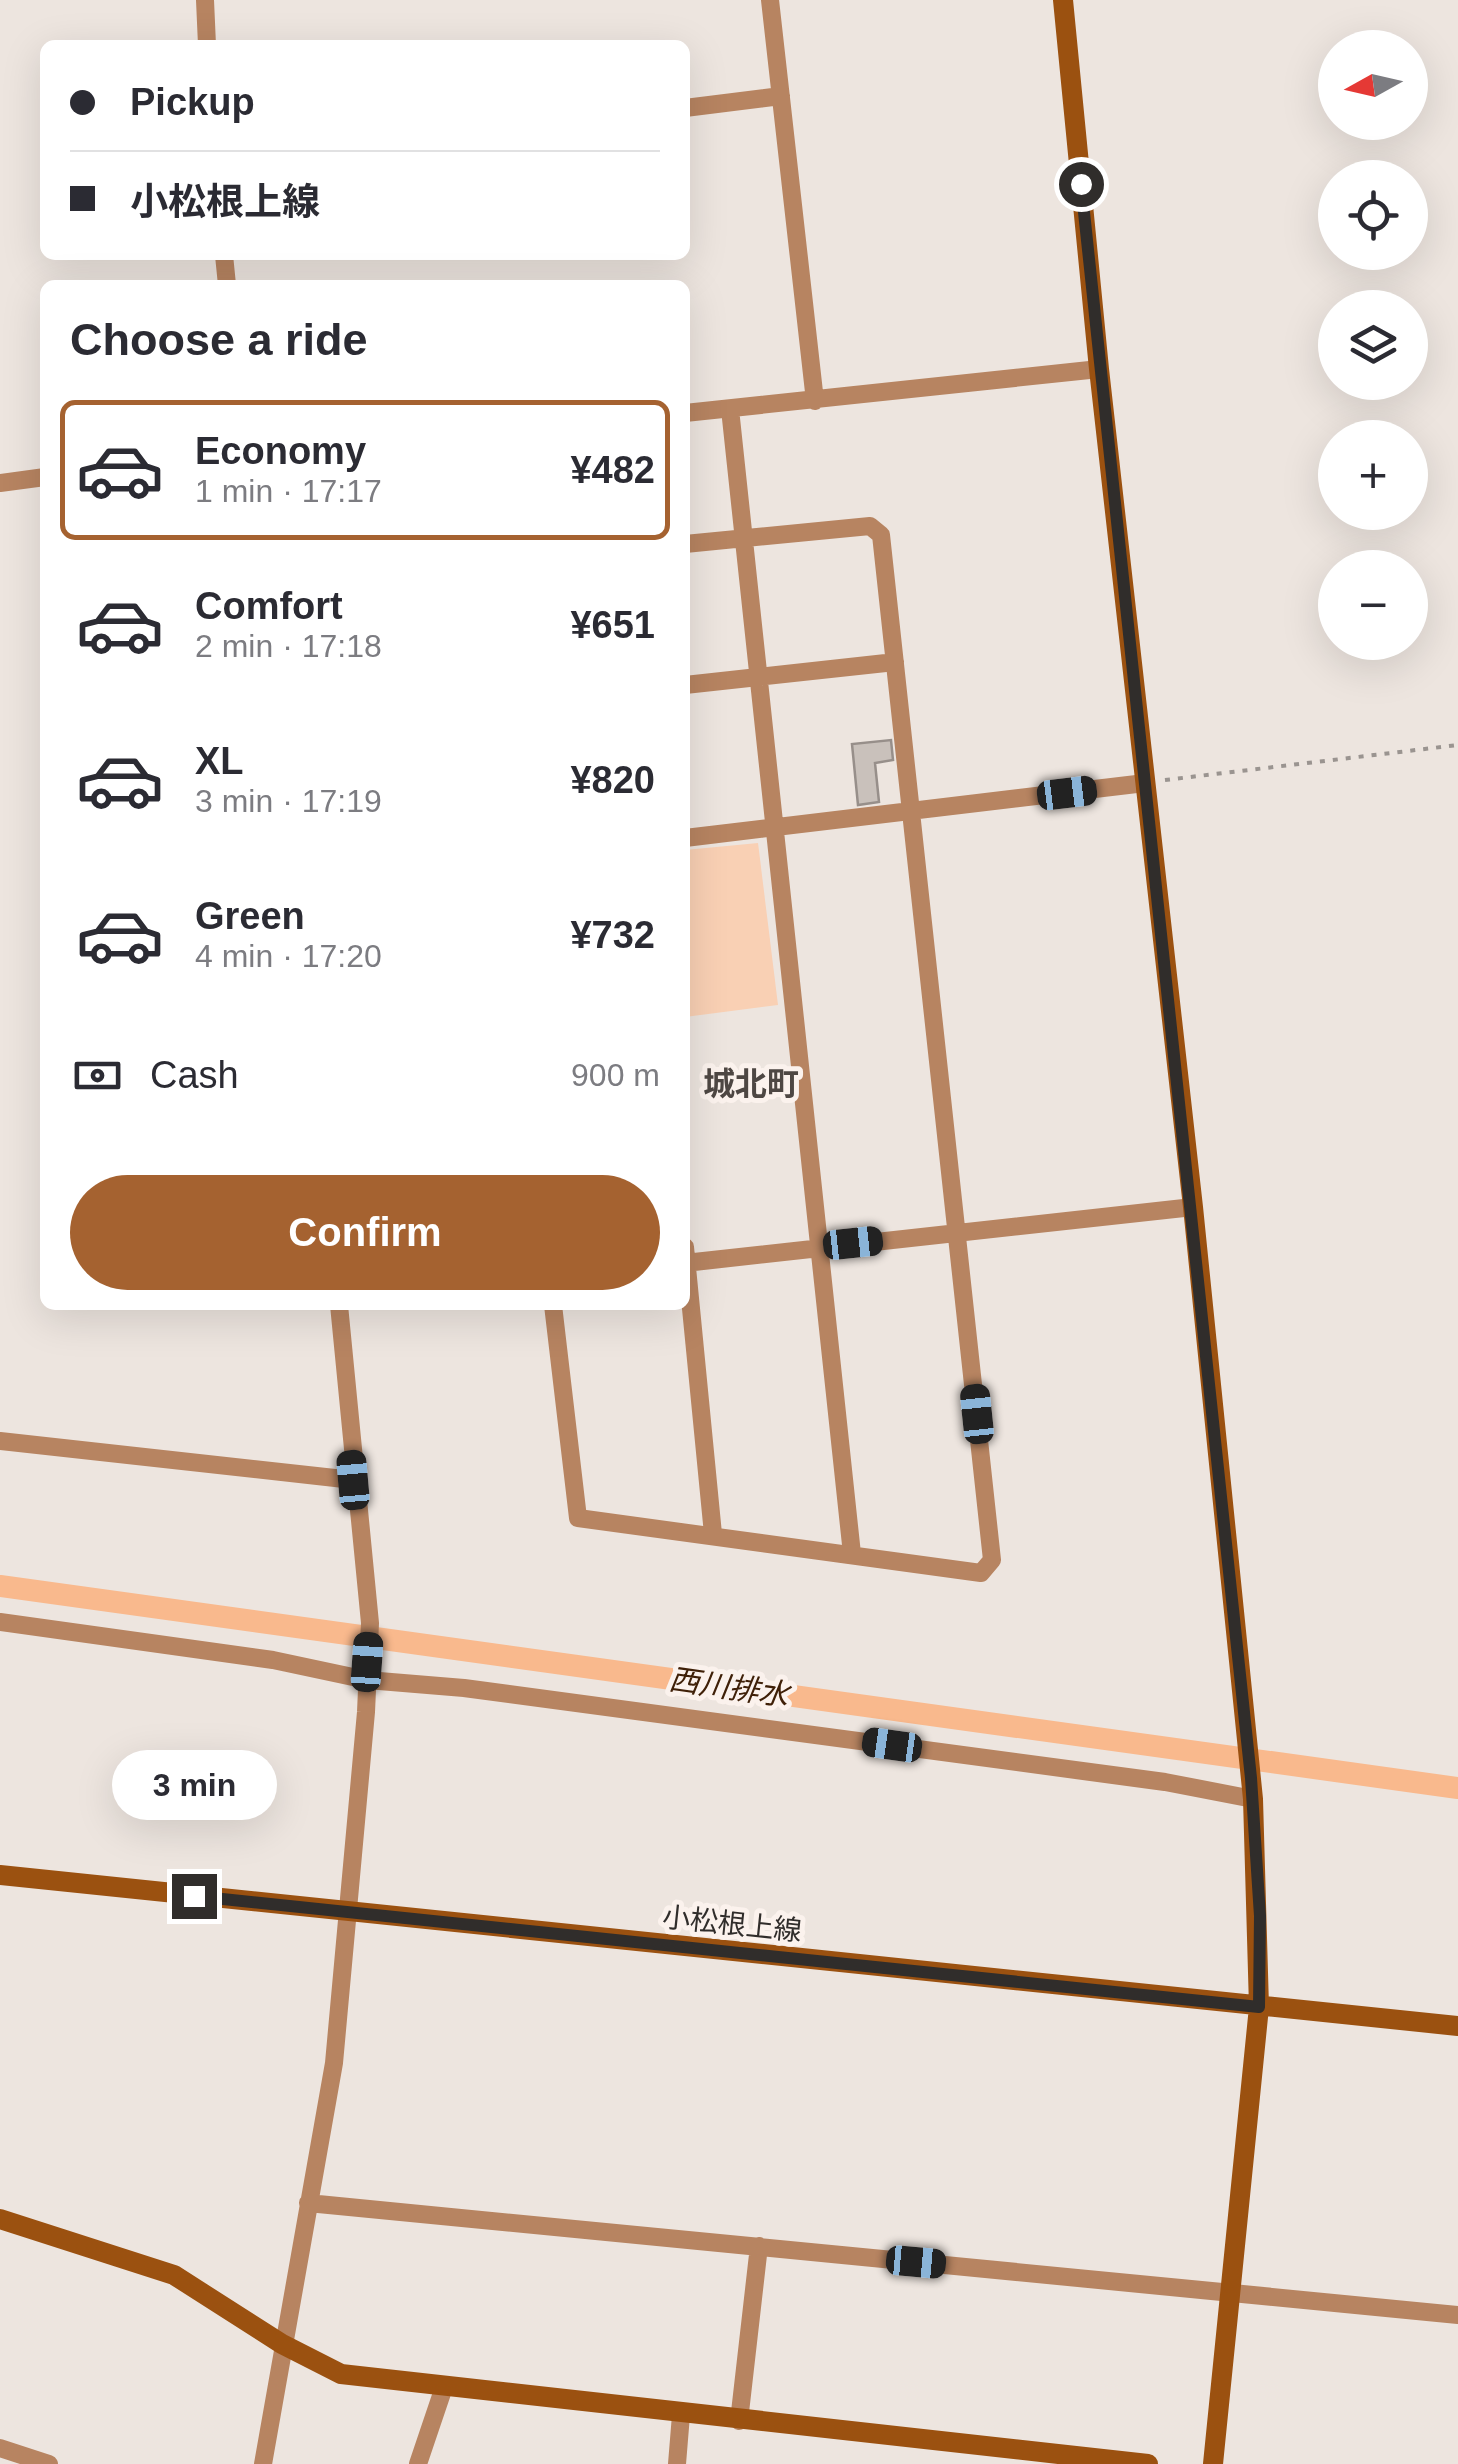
<!DOCTYPE html>
<meta charset="utf-8">
<style>
body{margin:0;font-family:Arial,"Noto Sans JP",sans-serif;background:#f2f2f3;color:#2b2b33;height:100vh;display:flex;flex-direction:column;font-size:38px;white-space:nowrap}
*{box-sizing:border-box;margin:0}
p{font-size:32px;color:#7c7c81}
.icon{flex:none;width:55px;height:55px;fill:none;stroke:currentColor;stroke-width:2;stroke-linecap:round;stroke-linejoin:round}
.map{position:relative;flex:1;overflow:hidden}
.sheet{position:absolute;left:40px;top:280px;width:650px;height:1030px;display:flex;flex-direction:column;background:#fff;border-radius:15px;box-shadow:0 10px 40px #0002}
.sheet>*{flex:none}
.guide{position:absolute;left:40px;top:40px;width:650px;height:220px;border-radius:15px;box-shadow:0 10px 40px #0002;display:grid;align-content:center;height:220px;padding:0 30px;background:#fff}
.needle{width:65px;rotate:262deg}
.controls{position:absolute;left:1318px;top:30px;display:grid;gap:20px}
.controls a{display:grid;place-items:center;width:110px;height:110px;border-radius:50%;background:#fff;box-shadow:0 10px 40px #0002;font-size:50px}
.end{position:absolute;width:45px;height:45px;margin:-22px;border:12px solid #302d2b;background:#fff;box-shadow:0 0 0 5px #fff}
.from{border-radius:50%}
.bubble{position:absolute;height:70px;border-radius:35px;background:#fff;box-shadow:0 10px 40px #0002;font-size:32px;font-weight:700;line-height:70px;text-align:center}
.car{position:absolute;width:30px;height:60px;margin:-30px -15px;border-radius:12px;box-shadow:0 0 8px 2px #0007;background:linear-gradient(#222 24%,#8ab4d8 0 40%,#222 0 76%,#8ab4d8 0 86%,#222 0)}
.guide b{display:flex;align-items:center;gap:35px;height:95px;font-size:38px}
.guide b+b{border-top:2px solid #e1e1e2}
.guide i{width:25px;height:25px;background:#2b2b33}
ul{padding:0;list-style:none}
li{display:flex;align-items:center;gap:30px;height:140px;margin:0 20px 15px;padding:0 10px;border:5px solid transparent;border-radius:15px}
li div{flex:1}
li b{display:block;font-size:38px}
li em{font-style:normal;font-weight:700}
li.selected{border-color:#a56230}
li>.icon{width:90px;height:90px;stroke-width:1.5}
h2{padding:0 30px;font-size:45px;line-height:120px}
.pay{display:flex;align-items:center;gap:25px;height:110px;padding:0 30px;font-size:38px}
.pay p{margin-inline-start:auto}
.action{display:flex;gap:20px;margin-top:auto;padding:20px 30px}
.action a{flex:1;height:115px;border-radius:60px;background:#a56230;color:#fff;font-size:40px;font-weight:700;line-height:115px;text-align:center}
.map>svg:first-child{display:block}
.green{fill:#f9d0b4}
.lines{fill:none;stroke-linecap:round;stroke-linejoin:round}
.canal{stroke:#f9b98d;stroke-width:22}
.building{fill:#c9c1bb;stroke:#978f8a;stroke-width:2.5}
.path{stroke:#9a9490;stroke-width:4;stroke-dasharray:5 8;stroke-linecap:butt}
.street{stroke:#b78461;stroke-width:18}
.secondary{stroke:#9b5110;stroke-width:20}
.route{stroke:#302d2b;stroke-width:12}
.labels{text-anchor:middle;dominant-baseline:central;stroke-width:10;stroke-linejoin:round;paint-order:stroke}
.street-label{font-size:28px;fill:#302d2b;stroke:#fbf2ed}
.water-label{font-size:30px;font-style:italic;fill:#3f2008;stroke:#fbf2ed}
.quarter-label{font-size:32px;font-weight:bold;fill:#4e4743;stroke:#fbf2ed}
</style>
<div class="map">
<svg width="1458" height="2464" viewBox="0 0 1458 2464">
<rect width="100%" height="100%" fill="#ede5df"/>
<path class="green" d="M758,843l20,162 -93,12v-167z"/>
<g class="lines">
<path class="canal" d="M0,1586l1458,202"/>
</g>
<path class="building" d="M891,740l2,20 -18,3 4,39 -21,3 -6,-61z"/>
<g class="lines">
<path class="path" d="M1165,780l293,-35"/>
<path class="street" d="M205,0l2,45
M770,0l45,401
M685,108l96,-12
M224,255l3,30
M730,409l122,1145
M685,413l414,-44
M0,483l45,-6
M685,685l210,-23
M685,838l460,-55
M685,1247l28,287
M685,1263l508,-56
M553,1305l25,213 403,55 11,-13 -111,-1025 -11,-9 -185,18
M0,1441l353,39
M0,1622l273,38 94,20 97,8 701,94 88,17
M308,2203l1150,112
M739,2421l20,-175
M0,2448l49,16
M263,2464l71,-401 32,-351 4,-89 -31,-318
M418,2464l26,-77
M677,2464l4,-49"/>
<path class="secondary" d="M1063,0l36,369 94,838 60,592 6,208 -46,457
M0,1875l1458,151
M0,2219l174,56 108,69 59,30 807,90"/>
</g>
<g class="lines">
<path class="route" d="M194,1896l1065,111 1,-91 -9,-138 -170,-1594"/>
</g>
<g class="labels">
<g class="street-label">
<text transform="translate(732 1924) rotate(6)">小松根上線</text>
</g>
<g class="water-label">
<text transform="translate(729 1687) rotate(8)">西川排水</text>
</g>
<g class="quarter-label">
<text x="751" y="1084">城北町</text>
</g>
</g>
</svg>
<div class="controls">
<a><svg class="needle" viewBox="-14 -14 28 28"><path d="M0-13l5 13h-10z" fill="#e53935"/><path d="M0 13l5-13h-10z" fill="#7c7c81"/></svg></a>
<a><svg class="icon" aria-label="locate" viewBox="0 0 24 24"><circle cx="12" cy="12" r="6"/><path d="M12 2v4M12 18v4M2 12h4M18 12h4"/></svg></a>
<a><svg class="icon" aria-label="layers" viewBox="0 0 24 24"><path d="M12 4l9 5-9 5-9-5zM3 14l9 5 9-5"/></svg></a>
<a>+</a>
<a>−</a>
</div>
<i class="end from" style="left:1081px;top:184px"></i>
<i class="end" style="left:194px;top:1896px"></i>
<div class="bubble" style="left:112px;top:1750px;width:165px">3 min</div>
<i class="car" style="left:1067px;top:793px;rotate:83deg"></i>
<i class="car" style="left:853px;top:1243px;rotate:84deg"></i>
<i class="car" style="left:977px;top:1414px;rotate:354deg"></i>
<i class="car" style="left:353px;top:1480px;rotate:355deg"></i>
<i class="car" style="left:367px;top:1662px;rotate:4deg"></i>
<i class="car" style="left:892px;top:1745px;rotate:278deg"></i>
<i class="car" style="left:916px;top:2262px;rotate:95deg"></i>
<div class="guide">
<b><i class="from"></i>Pickup</b>
<b><i></i>小松根上線</b>
</div>
<section class="sheet">
<h2>Choose a ride</h2>
<ul>
<li class="selected"><svg class="icon" aria-label="car" viewBox="0 0 24 24"><path d="M5 17H2v-5l4-1 3-4h7l3 4 3 1v5h-3M9 17h6M6 11h13"/><circle cx="7" cy="17" r="2"/><circle cx="17" cy="17" r="2"/></svg><div><b>Economy</b><p>1 min · 17:17</p></div><em>¥482</em></li>
<li><svg class="icon" aria-label="car" viewBox="0 0 24 24"><path d="M5 17H2v-5l4-1 3-4h7l3 4 3 1v5h-3M9 17h6M6 11h13"/><circle cx="7" cy="17" r="2"/><circle cx="17" cy="17" r="2"/></svg><div><b>Comfort</b><p>2 min · 17:18</p></div><em>¥651</em></li>
<li><svg class="icon" aria-label="car" viewBox="0 0 24 24"><path d="M5 17H2v-5l4-1 3-4h7l3 4 3 1v5h-3M9 17h6M6 11h13"/><circle cx="7" cy="17" r="2"/><circle cx="17" cy="17" r="2"/></svg><div><b>XL</b><p>3 min · 17:19</p></div><em>¥820</em></li>
<li><svg class="icon" aria-label="car" viewBox="0 0 24 24"><path d="M5 17H2v-5l4-1 3-4h7l3 4 3 1v5h-3M9 17h6M6 11h13"/><circle cx="7" cy="17" r="2"/><circle cx="17" cy="17" r="2"/></svg><div><b>Green</b><p>4 min · 17:20</p></div><em>¥732</em></li>
</ul>
<div class="pay"><svg class="icon" aria-label="cash" viewBox="0 0 24 24"><path d="M3 7h18v10H3z"/><circle cx="12" cy="12" r="2"/></svg>Cash<p>900 m</p></div>
<div class="action"><a>Confirm</a></div>
</section>
</div>
